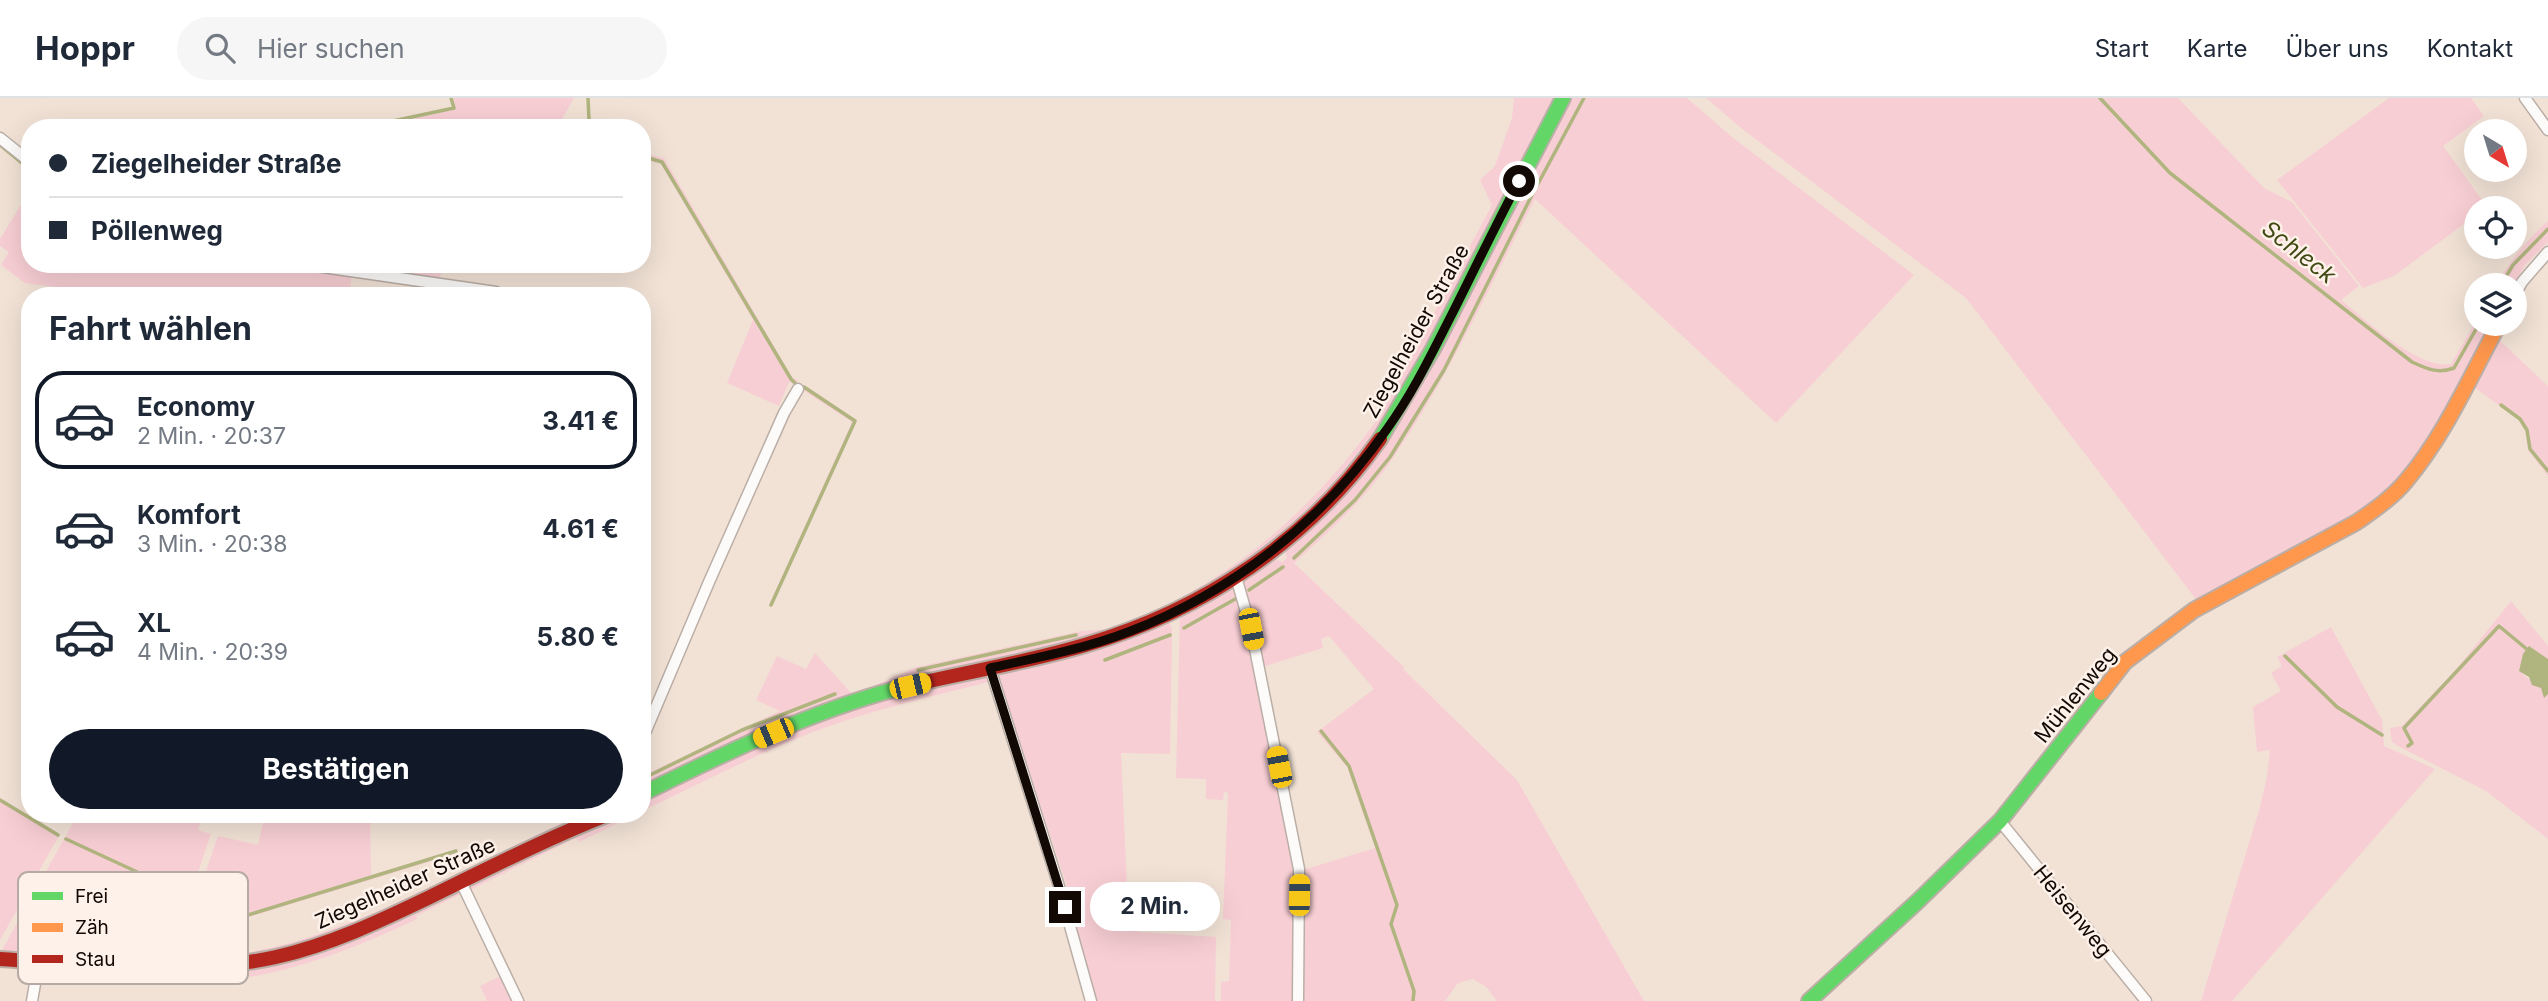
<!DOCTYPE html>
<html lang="de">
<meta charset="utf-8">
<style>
body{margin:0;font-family:Inter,sans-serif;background:#f6f6f7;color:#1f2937;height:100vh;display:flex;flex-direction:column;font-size:26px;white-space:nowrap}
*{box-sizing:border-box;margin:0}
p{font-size:23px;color:#747a83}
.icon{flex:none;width:38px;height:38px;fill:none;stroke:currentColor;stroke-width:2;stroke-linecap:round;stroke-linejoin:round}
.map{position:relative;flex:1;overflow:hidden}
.side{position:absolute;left:21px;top:189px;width:630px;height:536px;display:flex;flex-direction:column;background:#fff;border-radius:28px;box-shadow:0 7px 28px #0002}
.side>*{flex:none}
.banner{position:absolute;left:21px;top:21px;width:630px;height:154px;border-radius:28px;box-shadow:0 7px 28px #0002;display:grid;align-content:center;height:154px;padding:0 28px;background:#fff}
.needle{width:46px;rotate:142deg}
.buttons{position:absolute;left:2464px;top:21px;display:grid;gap:14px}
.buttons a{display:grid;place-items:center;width:63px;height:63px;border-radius:50%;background:#fff;box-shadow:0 7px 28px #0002;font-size:35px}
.end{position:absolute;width:32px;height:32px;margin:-16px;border:9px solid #120904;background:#fff;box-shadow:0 0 0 4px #fff}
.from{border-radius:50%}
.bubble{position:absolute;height:49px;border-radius:24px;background:#fff;box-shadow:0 7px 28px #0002;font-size:23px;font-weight:700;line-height:49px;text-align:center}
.car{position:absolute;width:21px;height:42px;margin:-21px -10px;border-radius:9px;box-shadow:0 0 5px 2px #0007;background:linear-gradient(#f5c518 24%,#345 0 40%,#f5c518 0 76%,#345 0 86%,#f5c518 0)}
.banner b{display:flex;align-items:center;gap:24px;height:66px;font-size:26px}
.banner b+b{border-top:2px solid #e0e1e3}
.banner i{width:18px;height:18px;background:#1f2937}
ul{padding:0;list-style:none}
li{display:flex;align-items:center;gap:21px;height:98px;margin:0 14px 10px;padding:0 14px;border:4px solid transparent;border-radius:28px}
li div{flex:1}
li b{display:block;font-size:26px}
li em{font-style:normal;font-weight:700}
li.active{border-color:#111827}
li>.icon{width:63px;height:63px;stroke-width:1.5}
h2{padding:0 28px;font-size:32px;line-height:84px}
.action{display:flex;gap:14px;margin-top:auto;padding:14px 28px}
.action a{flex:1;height:80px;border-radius:42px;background:#111827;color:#fff;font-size:28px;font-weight:700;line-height:80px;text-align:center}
header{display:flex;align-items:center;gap:42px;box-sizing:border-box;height:98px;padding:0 35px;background:#fff;border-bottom:2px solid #e0e1e3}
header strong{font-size:33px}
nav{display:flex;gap:38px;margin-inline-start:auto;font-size:24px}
.search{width:490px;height:63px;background:#f6f6f7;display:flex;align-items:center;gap:18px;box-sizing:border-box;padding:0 24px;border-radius:38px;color:#747a83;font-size:26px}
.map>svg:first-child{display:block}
.green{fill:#f7ced3}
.water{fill:#b0b47e}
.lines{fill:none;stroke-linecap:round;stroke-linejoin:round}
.stream{stroke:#b0b47e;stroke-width:3.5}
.street-casing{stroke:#baaea6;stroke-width:13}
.fast-casing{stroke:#baaea6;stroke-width:18}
.slow-casing{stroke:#baaea6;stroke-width:18}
.jam-casing{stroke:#baaea6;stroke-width:18}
.street{stroke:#fdfbf9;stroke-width:10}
.fast{stroke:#63d668;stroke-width:14}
.slow{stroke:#ff974d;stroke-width:14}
.jam{stroke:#b3261e;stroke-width:14}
.route{stroke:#120904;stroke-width:9}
.labels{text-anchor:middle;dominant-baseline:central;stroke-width:5;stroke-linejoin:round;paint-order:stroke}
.street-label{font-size:21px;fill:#120904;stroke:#fdf1e9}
.water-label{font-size:23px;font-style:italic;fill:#414913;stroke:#fdf1e9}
.key{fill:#fdf1e9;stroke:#b6aba4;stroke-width:2}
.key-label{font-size:19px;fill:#120904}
</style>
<header>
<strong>Hoppr</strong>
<div class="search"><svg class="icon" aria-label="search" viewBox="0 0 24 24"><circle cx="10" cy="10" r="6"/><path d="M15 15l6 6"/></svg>Hier suchen</div>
<nav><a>Start</a><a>Karte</a><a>Über uns</a><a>Kontakt</a></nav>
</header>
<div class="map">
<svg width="2548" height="903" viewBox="0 0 2548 903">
<rect width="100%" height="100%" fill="#f2e2d6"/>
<path class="green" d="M453,0h121l-17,30h-167l2,-4 64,-15z
M1514,0h45c-35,65 -70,131 -104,196 -42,79 -83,162 -149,224 -54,50 -123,83 -191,112v-2c108,-41 197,-115 263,-210l114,-213 -12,-25 15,-14 17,-48z
M1569,0h118l45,39 182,138 -138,148 -241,-224c-45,87 -86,177 -142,259 -27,40 -64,74 -99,105l110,104 -1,2 114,111 127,221h-147l-11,-14 -13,-8 -15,4 -13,18h-143l1,-131 72,-22 -28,-81 -30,-35 57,-43 -45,-53 -8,3 2,9 -61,19 -20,-88 32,-21 8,4 5,-4 -2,-8 100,-109z
M1706,0h472l86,90 28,14 67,84 -18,14c25,20 78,70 110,64l25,-43v3h15l-29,51 -34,67 -22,33 -49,42 -159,85 -232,-304 -225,-170z
M2389,0h82l13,18 -41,30 44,61 -11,1v7l-82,61 -31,12 -86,-108z
M642,55l22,5 128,219 6,4 -2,4 -7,-3 -10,24 -52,-23 26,-63 -92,-156 -19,-5z
M30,92v74h253l69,10 -3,22h-225l-99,-13 -24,-18 8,-13 -9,-6v-7z
M2548,123v21l-23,23 -11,20h-18c15,-26 30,-44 52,-64z
M334,166h112l-8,16z
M2497,240l51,48v90l-20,-26 -3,-20 -6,-10 -48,-35z
M804,287l53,35 -86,188 -2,-3 83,-183 -51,-33z
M1231,489l7,6 10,37 48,235 -2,136h-73v-19l8,-1 2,-61 -8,-1 5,-126 -4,-1 -1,8 -17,-1v-20l-30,-1 4,-164z
M2511,503l37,45v13l-19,-12 -7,27 19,14 3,9 4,-3v145l-62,-48 -88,-45 -6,-4 -2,-14 12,-2 56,-59z
M1167,521l5,9v10l-2,116 -49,-1 6,133 12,46 77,5 -1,64h-120l-29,-118 -67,-202 2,-9z
M2331,529l51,93 2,26 51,23 -203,232h-31l59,-194 7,-30 3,-27 -13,2 -4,-45 28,-16 -10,-18 11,-7 -5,-9z
M1109,531l-4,5 -173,42 -290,113v-13l138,-65 -24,-11 21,-44 29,13 9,-16 38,42 64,-28 164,-36z
M983,577l6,7c-59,15 -119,28 -176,50 -58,23 -114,52 -171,79v-11c59,-30 119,-59 181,-82 52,-19 106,-31 160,-43z
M0,700l60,36 -60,106z
M78,716h60l8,5 2,-5h55l-5,16 13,4 -43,126c20,2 40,-1 59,-4 91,-13 161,-49 242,-88l1,4c-70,33 -140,71 -218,85 -80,14 -164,2 -244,-3l-6,-4z
M265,716h105l1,61 86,-26 1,4 -209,64 -62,9 31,-90 40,9z
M580,716h19l-115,51 -6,-2z
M620,716h17l-58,28 -3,-4 -106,52 1,-8 87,-42 51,-19z
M457,791l8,3 -49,24 1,3c-68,32 -136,59 -213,63 -54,4 -110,-3 -165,-6l5,-8 204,-1z
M503,877l12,26h-28l-7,-15z"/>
<path class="water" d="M2529,548l19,13v35l-4,4 -3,-10 -9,-3 -3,-8 -10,-6 4,-17z"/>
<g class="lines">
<path class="stream" d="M588,0l1,22 6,8
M2100,0l70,75 242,189c15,7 26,12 42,6l25,-44
M389,30l4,-7 61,-13 -3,-10
M0,47l23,19
M642,58l20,6 129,217 4,4
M2501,187l12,-20 35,-36
M2501,307l19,14 7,11 3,19 18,22
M1294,460l61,-58 35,-43 54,-87 88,-175 52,-97
M1249,492l34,-23
M771,507l84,-184 -51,-34
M1184,530l53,-30
M2285,558l52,51 45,28
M1105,562l65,-25
M918,572l158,-35
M1321,633l28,35 48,139 -6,19 23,67 -1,10
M2408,648l4,-3 -8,-15 95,-102 30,25
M642,681l100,-49 93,-36
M0,702l58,35
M66,741l123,57
M224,821l24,-4 208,-64"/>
<g class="street-casing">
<path id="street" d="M2525,0l23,32
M0,40l30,24
M302,166l194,28
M2515,197l7,-13 26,-30
M1236,479l15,52 48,240 -1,132
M990,570l68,215 33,118
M642,642l67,-158 75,-169 14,-24
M2000,723l146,180
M461,784l57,119
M32,903l7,-40"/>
</g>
<g class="fast-casing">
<path id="fast" d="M1380,341l53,-90 130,-251
M642,696c83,-41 167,-82 257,-106
M1809,903l109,-100 82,-80 101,-128"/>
</g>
<g class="slow-casing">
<path id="slow" d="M2101,595l24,-31 69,-52 163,-88c17,-12 36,-25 49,-41 39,-46 64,-104 93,-157"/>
</g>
<g class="jam-casing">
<path id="jam" d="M899,590c62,-15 125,-25 186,-43 119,-35 223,-104 295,-206
M0,861c92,6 186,18 276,-2 54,-12 104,-36 154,-60 59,-29 118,-59 179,-83"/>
</g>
<use href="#street" class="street"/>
<use href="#fast" class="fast"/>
<use href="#slow" class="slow"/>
<use href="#jam" class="jam"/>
</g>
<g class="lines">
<path class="route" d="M1065,809l-75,-239c46,-10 94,-19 138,-36 105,-40 195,-111 259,-203 26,-36 45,-76 65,-115 22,-44 44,-89 67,-133"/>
</g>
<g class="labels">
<g class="street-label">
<text transform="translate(1416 233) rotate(-61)">Ziegelheider Straße</text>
<text transform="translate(2075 597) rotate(-51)">Mühlenweg</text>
<text transform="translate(405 785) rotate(-24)">Ziegelheider Straße</text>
<text transform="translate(2073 813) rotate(51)">Heisenweg</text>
</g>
<g class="water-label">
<text transform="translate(2299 154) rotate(38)">Schleck</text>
</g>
</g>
<rect x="18" y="774" width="230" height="112" rx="10" class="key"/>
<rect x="32" y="794" width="31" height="8" fill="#63d668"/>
<rect x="32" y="825" width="31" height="9" fill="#ff974d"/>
<rect x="32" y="857" width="31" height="8" fill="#b3261e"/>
<g class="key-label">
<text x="75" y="805">Frei</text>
<text x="75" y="836">Zäh</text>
<text x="75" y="868">Stau</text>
</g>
</svg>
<div class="buttons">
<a><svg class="needle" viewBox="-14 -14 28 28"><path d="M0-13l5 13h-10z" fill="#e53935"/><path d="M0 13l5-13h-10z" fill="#747a83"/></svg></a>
<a><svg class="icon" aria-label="locate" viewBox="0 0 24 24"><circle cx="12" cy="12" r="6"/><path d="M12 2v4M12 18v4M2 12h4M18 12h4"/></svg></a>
<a><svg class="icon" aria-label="layers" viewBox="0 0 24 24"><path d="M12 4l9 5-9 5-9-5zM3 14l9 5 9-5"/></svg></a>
</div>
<i class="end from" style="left:1519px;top:83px"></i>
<i class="end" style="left:1065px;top:809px"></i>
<div class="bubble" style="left:1090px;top:784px;width:130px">2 Min.</div>
<i class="car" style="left:1251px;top:531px;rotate:169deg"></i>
<i class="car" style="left:910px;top:588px;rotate:77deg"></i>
<i class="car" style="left:773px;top:635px;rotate:247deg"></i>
<i class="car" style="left:1279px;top:669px;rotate:349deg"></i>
<i class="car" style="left:1299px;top:797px;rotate:1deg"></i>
<div class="banner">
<b><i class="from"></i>Ziegelheider Straße</b>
<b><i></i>Pöllenweg</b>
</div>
<section class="side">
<h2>Fahrt wählen</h2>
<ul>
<li class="active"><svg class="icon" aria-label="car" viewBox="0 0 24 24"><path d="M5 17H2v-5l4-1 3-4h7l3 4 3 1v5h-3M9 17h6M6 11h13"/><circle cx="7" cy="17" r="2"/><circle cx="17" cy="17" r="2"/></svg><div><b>Economy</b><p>2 Min. · 20:37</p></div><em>3.41 €</em></li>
<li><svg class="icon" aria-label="car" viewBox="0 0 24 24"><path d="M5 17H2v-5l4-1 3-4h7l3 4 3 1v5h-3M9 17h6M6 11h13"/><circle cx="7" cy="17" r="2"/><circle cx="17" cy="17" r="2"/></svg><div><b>Komfort</b><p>3 Min. · 20:38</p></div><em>4.61 €</em></li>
<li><svg class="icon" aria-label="car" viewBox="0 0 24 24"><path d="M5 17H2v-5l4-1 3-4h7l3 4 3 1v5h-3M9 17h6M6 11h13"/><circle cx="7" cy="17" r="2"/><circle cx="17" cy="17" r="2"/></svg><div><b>XL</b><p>4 Min. · 20:39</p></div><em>5.80 €</em></li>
</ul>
<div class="action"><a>Bestätigen</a></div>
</section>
</div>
